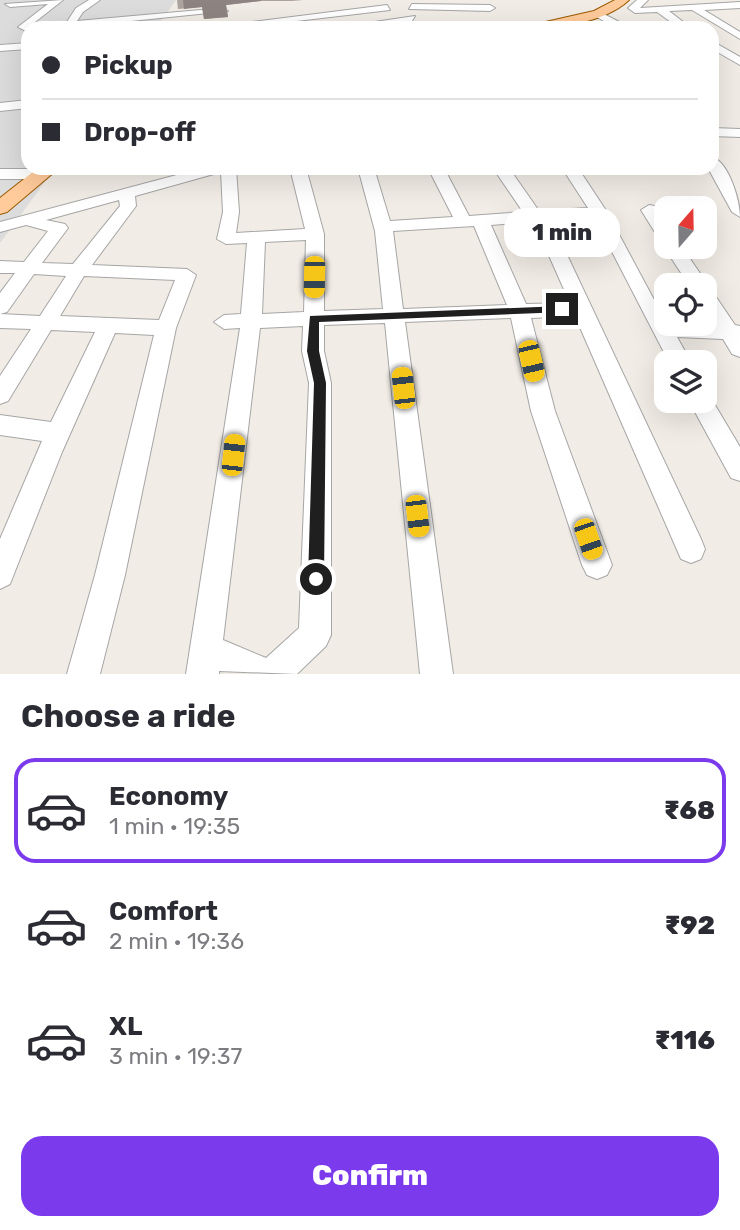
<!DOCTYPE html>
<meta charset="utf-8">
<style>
body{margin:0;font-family:Rubik,sans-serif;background:#f7f7f7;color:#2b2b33;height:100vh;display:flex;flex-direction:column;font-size:26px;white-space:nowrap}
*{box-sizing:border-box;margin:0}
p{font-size:23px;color:#7c7c81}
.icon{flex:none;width:38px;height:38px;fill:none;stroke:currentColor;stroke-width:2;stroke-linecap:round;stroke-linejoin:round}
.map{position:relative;height:674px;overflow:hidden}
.side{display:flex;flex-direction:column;background:#fff;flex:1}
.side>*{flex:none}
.top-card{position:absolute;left:21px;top:21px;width:698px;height:154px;border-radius:21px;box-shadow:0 7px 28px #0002;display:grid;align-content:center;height:154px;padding:0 21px;background:#fff}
.needle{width:46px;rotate:20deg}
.buttons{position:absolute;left:654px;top:196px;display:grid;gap:14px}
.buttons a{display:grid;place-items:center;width:63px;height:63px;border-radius:14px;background:#fff;box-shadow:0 7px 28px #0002;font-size:35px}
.end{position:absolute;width:32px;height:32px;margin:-16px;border:9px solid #1f1f1f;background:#fff;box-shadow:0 0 0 4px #fff}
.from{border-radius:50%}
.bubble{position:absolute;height:49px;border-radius:21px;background:#fff;box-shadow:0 7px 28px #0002;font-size:23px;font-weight:800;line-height:49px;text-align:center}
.car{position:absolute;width:21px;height:42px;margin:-21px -10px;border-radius:9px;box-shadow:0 0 5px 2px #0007;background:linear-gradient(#f5c518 24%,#345 0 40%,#f5c518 0 76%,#345 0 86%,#f5c518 0)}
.top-card b{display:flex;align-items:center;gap:24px;height:66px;font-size:26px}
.top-card b+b{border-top:2px solid #e1e1e2}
.top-card i{width:18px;height:18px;background:#2b2b33}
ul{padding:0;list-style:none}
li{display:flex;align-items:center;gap:21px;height:105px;margin:0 14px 10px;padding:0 7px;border:4px solid transparent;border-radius:21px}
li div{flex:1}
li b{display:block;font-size:26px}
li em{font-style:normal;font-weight:800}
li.active{border-color:#7c3aed}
li>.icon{width:63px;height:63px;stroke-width:1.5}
h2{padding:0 21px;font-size:32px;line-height:84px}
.action{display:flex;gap:14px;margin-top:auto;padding:14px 21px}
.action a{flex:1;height:80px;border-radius:21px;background:#7c3aed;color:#fff;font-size:28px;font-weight:800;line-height:80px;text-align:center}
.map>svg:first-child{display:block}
.residential{fill:#dddcdc}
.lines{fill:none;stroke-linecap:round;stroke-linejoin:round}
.minor-casing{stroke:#a6a6a6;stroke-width:2}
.major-casing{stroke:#9a5a00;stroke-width:2}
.minor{fill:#fff;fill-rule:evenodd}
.major{fill:#ffcb9b;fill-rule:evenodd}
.wall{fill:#ada39e}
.shaded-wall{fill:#8d8481}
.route{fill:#1f1f1f}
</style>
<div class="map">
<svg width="740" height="674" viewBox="0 0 740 674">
<rect width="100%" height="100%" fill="#f1ece5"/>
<path class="residential" d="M0,0h176l-20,28h-128v140h27l-55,75z"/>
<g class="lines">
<g class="minor-casing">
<path id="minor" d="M63,0l-33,26 2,2h-4v4l-10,-5 30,-23 -38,3 -5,-3z
M89,0h11l-17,12 -6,9 146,-13 5,3 -165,17 13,-20z
M637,0h11l-8,8 100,-6v6l-36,2 36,22v7l-48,-29 -23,1 22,17h-12l-22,-16 -22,1 -7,-5z
M412,4l78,1 5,3 -5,3 -81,-2z
M387,5l3,5 -154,18h-31z
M598,11l29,15 1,2h-12l-21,-12z
M415,16l-3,5 -46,6 -5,-3z
M712,41l28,16v8l-28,-16z
M28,43v6l-28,2v-6z
M28,100v8l-28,3v-8z
M712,128l28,1v8l-28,-1z
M712,157c17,5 28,44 28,60l-8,-5 -24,-44h4z
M203,168h33l3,44 -3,21 69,-4 -15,-61h16l18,66v77l59,-2 -8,-78 -17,-63h16l16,53 63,-4 -25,-49h16l25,48 54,-4 -30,-44h16l30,43 49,-3 -26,-40h16l29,44 60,112h46l-8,-12v-22l7,1 23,34 5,1v31l-8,-3 -9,-15 -46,-2 14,25h-22l-75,-145 -48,4 14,19 141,299 4,10 -4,10 -10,4 -10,-4 -106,-243 -44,2 24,93 57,154 -5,10 -10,4 -10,-4 -5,-10 -51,-154 -20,-93 -106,4 48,352h-33l-35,-351 -61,2v26l7,32v252l-5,11 -29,28 -78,-3v3h-33l54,-346 -16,1 -10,-7 10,-7 17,-1 6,-71 -21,1 -9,-5 6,-27 -2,-40 -86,24 1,10 -44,59 95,4 9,6 -20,53 -51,247 -25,99h-33l28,-99 59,-240 -39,-2 -53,119 -52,132 -10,5v-50l42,-98 -42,-6v-20l51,7 44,-90 -44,-2 -43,71 -8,3v-28l31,-47 -31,-1v-14l40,2 26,-40 -32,-2 -27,38 -7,2v-21l15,-20h-15v-12l24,1 24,-31 -22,-6 -26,7v-10zM119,200l1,6 -47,58 -31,-1 26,-35 -3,-4 -19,-4zM530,222l12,18 28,63 -44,1 -35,-79zM474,226l33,79 -104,4 -10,-78zM306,240l-2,72 -42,2 3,-72zM84,276l91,4 -16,40 -99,-4zM303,326l-1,25 7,32 -10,245 -33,30 -43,-18 37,-312z
M0,169h42l8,5 -8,5h-42z
M649,205l6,1 12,18v19l-6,-1 -20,-32z
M667,243v4h15l26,38 -3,4v-4h-16l-25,-38z
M705,393l4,2 31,52v34l-9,-3 -42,-77h16z"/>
</g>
<g class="major-casing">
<path id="major" d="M615,0h14c-27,25 -75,28 -110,28l75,-17z
M38,168h21l-52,44 -7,2v-16z"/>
</g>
<use href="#minor" class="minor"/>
<use href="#major" class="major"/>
</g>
<path class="wall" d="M177,0h126l-11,1h-31l-35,4 2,12 -24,2 -2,-12 -24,2z"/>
<path class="shaded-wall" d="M183,0h78v1l-35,4 2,12 -24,2 -2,-12 -18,2z"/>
<path class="route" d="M562,306l4,1v5l-247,10v29l7,32 -2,196 -8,8 -6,-2 -2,-6 6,-196 -7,-32 3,-35z"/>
</svg>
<div class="buttons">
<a><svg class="needle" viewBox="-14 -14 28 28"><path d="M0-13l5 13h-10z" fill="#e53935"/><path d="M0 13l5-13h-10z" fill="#7c7c81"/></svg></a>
<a><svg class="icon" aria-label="locate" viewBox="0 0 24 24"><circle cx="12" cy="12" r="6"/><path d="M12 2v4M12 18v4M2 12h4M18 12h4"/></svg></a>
<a><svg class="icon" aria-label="layers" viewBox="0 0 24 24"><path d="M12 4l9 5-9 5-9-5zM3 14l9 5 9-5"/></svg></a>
</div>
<i class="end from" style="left:316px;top:579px"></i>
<i class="end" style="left:562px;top:309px"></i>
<div class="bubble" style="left:504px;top:208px;width:116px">1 min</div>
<i class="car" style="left:314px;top:277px;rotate:181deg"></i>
<i class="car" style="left:531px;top:361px;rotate:167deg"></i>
<i class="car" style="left:403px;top:388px;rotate:354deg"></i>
<i class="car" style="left:233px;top:455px;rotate:6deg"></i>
<i class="car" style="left:417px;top:516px;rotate:173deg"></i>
<i class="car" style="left:588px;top:539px;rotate:161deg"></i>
<div class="top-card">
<b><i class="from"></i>Pickup</b>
<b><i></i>Drop-off</b>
</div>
</div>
<section class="side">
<h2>Choose a ride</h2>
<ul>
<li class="active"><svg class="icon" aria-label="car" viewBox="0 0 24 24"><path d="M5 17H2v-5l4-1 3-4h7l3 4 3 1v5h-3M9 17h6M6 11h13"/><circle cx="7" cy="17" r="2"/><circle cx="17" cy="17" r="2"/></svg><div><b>Economy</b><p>1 min · 19:35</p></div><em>₹68</em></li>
<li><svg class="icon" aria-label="car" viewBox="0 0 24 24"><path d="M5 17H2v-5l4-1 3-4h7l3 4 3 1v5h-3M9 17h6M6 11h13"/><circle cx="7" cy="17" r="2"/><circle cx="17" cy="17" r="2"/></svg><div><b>Comfort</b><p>2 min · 19:36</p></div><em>₹92</em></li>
<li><svg class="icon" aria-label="car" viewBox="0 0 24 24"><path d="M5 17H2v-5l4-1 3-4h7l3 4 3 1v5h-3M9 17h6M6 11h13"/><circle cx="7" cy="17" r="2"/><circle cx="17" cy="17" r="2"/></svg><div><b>XL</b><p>3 min · 19:37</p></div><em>₹116</em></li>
</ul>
<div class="action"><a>Confirm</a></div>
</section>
